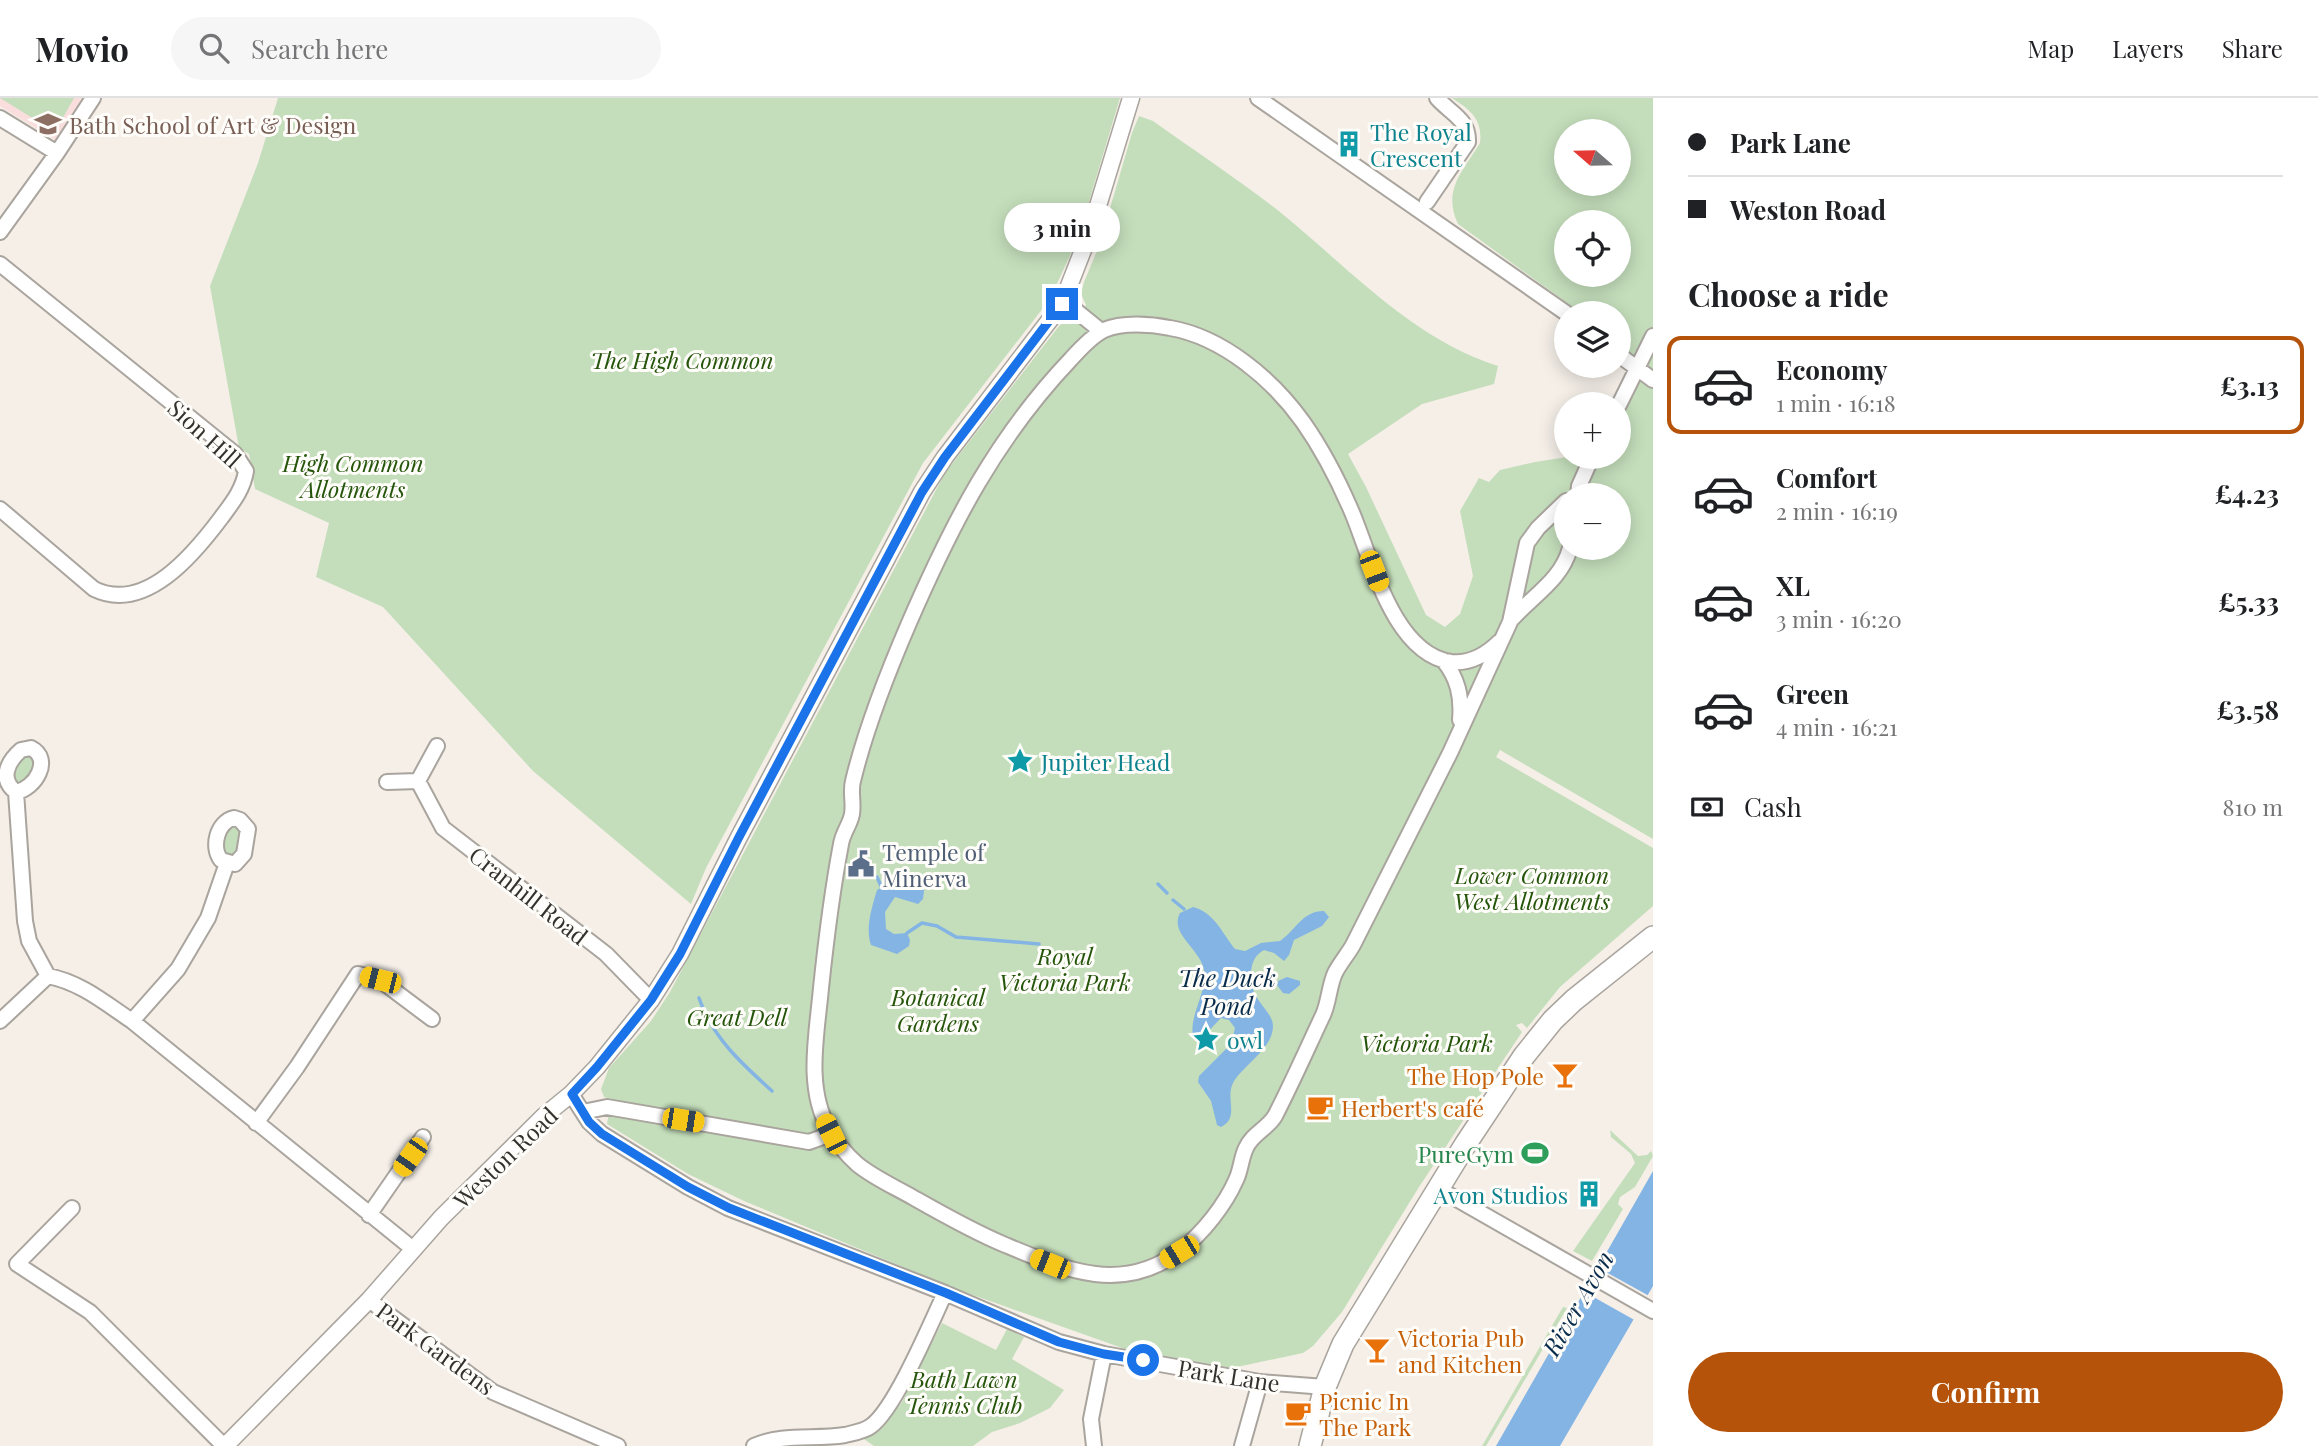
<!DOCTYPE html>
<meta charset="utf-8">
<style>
body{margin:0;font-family:"Playfair Display",serif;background:#f6f6f6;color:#202124;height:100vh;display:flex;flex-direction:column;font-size:26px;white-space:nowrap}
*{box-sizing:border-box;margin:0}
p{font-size:23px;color:#757577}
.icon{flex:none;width:38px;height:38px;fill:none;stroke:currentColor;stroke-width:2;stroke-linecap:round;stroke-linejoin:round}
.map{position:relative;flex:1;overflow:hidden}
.details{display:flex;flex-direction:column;background:#fff;width:665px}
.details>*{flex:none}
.banner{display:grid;align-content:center;height:154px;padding:0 35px;background:#fff}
.needle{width:46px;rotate:290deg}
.buttons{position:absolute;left:1554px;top:21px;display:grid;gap:14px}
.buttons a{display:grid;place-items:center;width:77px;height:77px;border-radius:50%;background:#fff;box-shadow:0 4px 18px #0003;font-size:35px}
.end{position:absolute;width:32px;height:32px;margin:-16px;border:9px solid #1a73e8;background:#fff;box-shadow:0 0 0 4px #fff}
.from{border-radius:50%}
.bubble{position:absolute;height:49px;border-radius:24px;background:#fff;box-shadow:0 4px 18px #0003;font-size:23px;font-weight:700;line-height:49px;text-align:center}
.car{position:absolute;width:21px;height:42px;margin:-21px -10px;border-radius:9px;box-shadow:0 0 5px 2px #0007;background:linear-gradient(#f5c518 24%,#345 0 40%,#f5c518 0 76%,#345 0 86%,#f5c518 0)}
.banner b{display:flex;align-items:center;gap:24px;height:66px;font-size:26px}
.banner b+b{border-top:2px solid #e0e0e0}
.banner i{width:18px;height:18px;background:#202124}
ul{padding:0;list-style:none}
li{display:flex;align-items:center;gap:21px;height:98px;margin:0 14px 10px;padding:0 21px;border:4px solid transparent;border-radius:14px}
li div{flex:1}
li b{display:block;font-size:26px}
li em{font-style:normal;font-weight:700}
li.on{border-color:#b45309}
li>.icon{width:63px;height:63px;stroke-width:1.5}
h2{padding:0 35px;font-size:32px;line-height:84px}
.pay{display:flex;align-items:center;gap:18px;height:77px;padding:0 35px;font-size:26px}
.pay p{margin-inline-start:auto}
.cta{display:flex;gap:14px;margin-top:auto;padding:14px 35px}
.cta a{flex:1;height:80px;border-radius:42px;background:#b45309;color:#fff;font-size:28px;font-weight:700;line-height:80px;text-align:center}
header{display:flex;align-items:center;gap:42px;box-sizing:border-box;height:98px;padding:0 35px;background:#fff;border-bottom:2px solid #e0e0e0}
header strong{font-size:33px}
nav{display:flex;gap:38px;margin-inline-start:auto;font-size:24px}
.search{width:490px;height:63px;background:#f6f6f6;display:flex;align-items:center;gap:18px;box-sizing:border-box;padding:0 24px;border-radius:38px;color:#757577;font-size:26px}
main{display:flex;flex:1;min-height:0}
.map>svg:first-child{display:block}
.education{fill:#fadede}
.green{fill:#c4debb;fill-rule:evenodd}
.water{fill:#84b4e3}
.pier{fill:#f5efe8}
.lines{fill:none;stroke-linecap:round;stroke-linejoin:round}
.stream{stroke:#84b4e3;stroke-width:3.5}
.minor-casing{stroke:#a9a49d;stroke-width:18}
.tertiary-casing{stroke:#a9a49d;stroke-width:19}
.primary-casing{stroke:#a9a49d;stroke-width:24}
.minor{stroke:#fff;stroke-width:14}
.tertiary{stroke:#fff;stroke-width:16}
.primary{stroke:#fff;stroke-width:21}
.route{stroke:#1a73e8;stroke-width:9}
.labels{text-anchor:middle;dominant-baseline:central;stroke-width:6;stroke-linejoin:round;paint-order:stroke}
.education-label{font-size:23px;fill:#785e54;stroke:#fffdfa;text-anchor:start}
.culture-label{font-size:23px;fill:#0d838f;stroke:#fffdfa;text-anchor:start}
.park-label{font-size:23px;font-style:italic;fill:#24550a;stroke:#fffdfa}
.street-label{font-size:23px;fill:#34322f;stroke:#fffdfa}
.service-label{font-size:23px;fill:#4e5e75;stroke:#fffdfa;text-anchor:start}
.food-label{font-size:23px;fill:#c56008;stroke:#fffdfa;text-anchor:start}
.leisure-label{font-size:23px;fill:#27864d;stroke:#fffdfa;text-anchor:end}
.water-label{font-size:24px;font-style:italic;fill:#072b4a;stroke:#fffdfa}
</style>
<header>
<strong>Movio</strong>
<div class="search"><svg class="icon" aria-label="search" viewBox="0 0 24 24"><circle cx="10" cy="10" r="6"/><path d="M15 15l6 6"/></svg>Search here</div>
<nav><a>Map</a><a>Layers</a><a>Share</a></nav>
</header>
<main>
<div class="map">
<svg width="1653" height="1348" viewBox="0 0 1653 1348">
<rect width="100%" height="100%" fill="#f5efe8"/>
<path class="education" d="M0,0h83l-26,43 -57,-35z"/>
<path class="green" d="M0,0h74l-19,34z
M278,0h842l-42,140 -28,61 -127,164 -217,405 -15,36 -158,-133 -150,-164 -67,-30 13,-54 -74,-34 -6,-35 -10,-6 -29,-162 48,-123z
M1452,0h201v741l-153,-89 -4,7 157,91v58l-93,81 -33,41 -5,-5 -6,2 6,7 -103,155 -77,125 -29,34 -10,7 -71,15 -107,-19 -169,-60 -212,-88 -56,-27 -81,-50 4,-25 -7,-2 -3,-8 8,-21 42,-47 19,-29 275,-519 114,-147 6,-5 11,2 10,-18 -5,-11 3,-12 15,-36 33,-113 7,-17 14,5c42,30 86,59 127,91 69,56 131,126 218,154l-4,18 -72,20 -74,50 18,33 60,128 19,12 15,-13 13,-38 -13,-65 19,-33 10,4 11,-12 35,-8 32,-5h52v-53h-9l25,-46 -16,-14v-31h-38l-123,-89c-16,-34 5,-53 22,-81 3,-24 -10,-33 -28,-45zM1566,33h53v53h-53zM1566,124h53v53h-53zM1566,397h53v53h-53z
M23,655l13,2v17l-19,16 -10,-18z
M229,725l13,3 -4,32h-15l-2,-19z
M1610,1032l28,26 9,-1 4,-4 2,5 -18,31 -15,10 -2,7 5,5 -31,52 -19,-10 62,-88 -4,-9 -20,-17z
M1563,1209l4,1 -81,138h-4z
M942,1225l54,27 11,-21 17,8 -12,22 52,31 -14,18 -30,15 -28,9 -19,14h-99l-10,-7 20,-14 18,-23z"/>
<path class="water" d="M917,782l8,3 -2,16 -5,5 -23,-7 -10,15 1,17 8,5 13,-1 3,7 -1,6 -12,8 -26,-9c-6,-17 1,-38 6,-55l14,-8z
M1193,809c22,6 29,26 42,42l10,2 16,-8 19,-2c16,-11 22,-30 44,-30l5,6 -7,9 -28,14 -5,15 -5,6 -10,-8 -10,-3c-9,5 -12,12 -13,22 -3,28 22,38 22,54 0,23 -30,39 -40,57 -8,15 7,35 -12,44l-4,-2 -6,-24 -13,-19 1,-6 32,-32 4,-16 -6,-8 -8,-2 -20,21 -8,-3c-4,-22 15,-44 11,-66 -4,-22 -35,-36 -24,-57z
M1287,879l13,4v4l-11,9 -6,-1 -6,-8 1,-4z
M1653,1073v115l-93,160h-64z"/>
<path class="pier" d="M1595,1168l56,31 -13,25 -57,-32z"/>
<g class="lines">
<path class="stream" d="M877,779l4,9
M1158,786l9,9
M1173,802l11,9
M907,835l15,-10 15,3 19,11 83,7
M699,900c13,39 43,66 73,93"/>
<g class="minor-casing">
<path id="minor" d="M1258,0l308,215
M0,20l57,35
M1427,104l41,-60c1,-23 -18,-29 -31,-44
M0,134l57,-79 36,-55
M0,166l235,190 11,17c-3,19 -14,32 -25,47 -27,36 -76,96 -127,71l-94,-80
M1064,203l37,30
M1619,257l34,25
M1619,307l34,-69
M1578,397l1,-9 13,-29
M1513,520c21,-23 49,-39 57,-70
M1500,543c-13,13 -29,23 -49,21 -59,-9 -80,-106 -100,-152 -13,-30 -29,-61 -48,-88 -30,-42 -80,-85 -133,-94 -19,-4 -48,-6 -66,2 -12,6 -24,19 -33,29 -76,80 -119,165 -162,264 -22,51 -43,104 -56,158 -3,11 1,21 -1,33 -2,11 -9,18 -11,30 -9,48 -15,96 -20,144 -4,46 -16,99 8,141 7,13 18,26 28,35 17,14 38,23 57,34 30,17 58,33 89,46 60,25 119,52 178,6 22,-17 44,-45 55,-70 5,-10 5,-22 10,-32 6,-14 21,-19 29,-32 17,-33 32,-67 48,-101 6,-13 6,-29 12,-42 5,-10 13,-19 18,-28l97,-192 60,-131 17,-79 11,-15 28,-27
M1443,562c15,18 19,37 17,60
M31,650c22,11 4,41 -15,44 -16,-12 -10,-29 5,-42z
M418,683l19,-35
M387,684l31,-1 25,47 163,126 45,46
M16,694l9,129 4,20 19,35
M234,720l6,2 8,9 -4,25 -9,10 -14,-4c-10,-13 -4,-38 13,-42z
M0,923l48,-45c32,6 57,27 84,45l281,228
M132,923l46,-52 30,-51 19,-55
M571,996l18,28 13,12 86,53 40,21 217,85 114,49 45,12 156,28 65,5
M583,1014l24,-5 202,35 22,-8
M256,1025l41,-56 61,-93 22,6 52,39
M1439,1091l214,122
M72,1110l-55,56 73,48 134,134
M369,1117l54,-78
M369,1202l124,92 125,54
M754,1348c29,-13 60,-6 91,-11 8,-2 20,-4 26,-9 24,-17 60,-103 74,-133
M1094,1348l-3,-27 13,-65
M1242,1348l18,-64"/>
</g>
<g class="tertiary-casing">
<path id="tertiary" d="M225,1348l144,-146 72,-82 103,-102 27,-22 26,-27 54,-67 29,-46 59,-117 183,-345 23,-35 117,-153 28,-72 41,-134"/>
</g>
<g class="primary-casing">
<path id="primary" d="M1310,1348l15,-59 18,-43 122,-199 59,-89 29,-36 21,-20 79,-63"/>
</g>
<use href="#minor" class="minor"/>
<use href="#tertiary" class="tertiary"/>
<use href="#primary" class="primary"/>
</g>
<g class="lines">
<path class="route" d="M1062,206l-117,153 -23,35 -183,345 -59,117 -29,46 -54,67 -25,27 17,28 13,12 86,53 41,21 217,85 113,49 45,12 39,6"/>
</g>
<defs>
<g id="university-bare" transform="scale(2.1)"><path d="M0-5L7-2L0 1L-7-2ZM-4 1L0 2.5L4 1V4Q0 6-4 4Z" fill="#8d6e63" stroke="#fffdfa" stroke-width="2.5" paint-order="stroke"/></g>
<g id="building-bare" transform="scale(2.1)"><path d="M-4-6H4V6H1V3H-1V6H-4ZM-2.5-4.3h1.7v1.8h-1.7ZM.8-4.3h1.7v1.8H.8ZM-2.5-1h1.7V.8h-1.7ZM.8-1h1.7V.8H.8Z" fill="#0f9aa8" stroke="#fffdfa" stroke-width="2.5" paint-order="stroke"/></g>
<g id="sight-bare" transform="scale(2.1)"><path d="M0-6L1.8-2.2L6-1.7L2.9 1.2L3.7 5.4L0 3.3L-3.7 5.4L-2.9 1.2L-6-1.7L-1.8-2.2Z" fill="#0f9aa8" stroke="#fffdfa" stroke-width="2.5" paint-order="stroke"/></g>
<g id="civic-bare" transform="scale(2.1)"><path d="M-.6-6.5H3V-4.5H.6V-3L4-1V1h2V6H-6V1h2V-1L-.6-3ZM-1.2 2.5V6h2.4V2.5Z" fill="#5c6f8a" stroke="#fffdfa" stroke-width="2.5" paint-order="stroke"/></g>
<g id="bar-bare" transform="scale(2.1)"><path d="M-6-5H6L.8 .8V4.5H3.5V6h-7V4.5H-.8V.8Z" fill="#e8710a" stroke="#fffdfa" stroke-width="2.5" paint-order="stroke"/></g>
<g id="cafe-bare" transform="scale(2.1)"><path d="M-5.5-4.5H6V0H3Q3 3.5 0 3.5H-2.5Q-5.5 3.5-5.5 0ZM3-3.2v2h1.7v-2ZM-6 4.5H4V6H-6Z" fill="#e8710a" stroke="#fffdfa" stroke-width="2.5" paint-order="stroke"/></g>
<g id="stadium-bare" transform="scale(2.1)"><path d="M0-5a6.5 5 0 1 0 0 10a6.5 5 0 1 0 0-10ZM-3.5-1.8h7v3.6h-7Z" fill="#2e9e5b" stroke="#fffdfa" stroke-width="2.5" paint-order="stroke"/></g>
</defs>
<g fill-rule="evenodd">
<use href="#university-bare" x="48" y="26"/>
<use href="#building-bare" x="1349" y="46"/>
<use href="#sight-bare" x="1020" y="663"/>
<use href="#civic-bare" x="861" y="766"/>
<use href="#sight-bare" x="1206" y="941"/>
<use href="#bar-bare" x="1565" y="977"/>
<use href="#cafe-bare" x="1320" y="1009"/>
<use href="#stadium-bare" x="1535" y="1055"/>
<use href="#building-bare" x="1589" y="1096"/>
<use href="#bar-bare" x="1377" y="1252"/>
<use href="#cafe-bare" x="1298" y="1315"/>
</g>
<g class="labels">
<g class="education-label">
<text x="69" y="26">Bath School of Art &amp; Design</text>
</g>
<g class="culture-label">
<text x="1370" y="33">The Royal<tspan x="1370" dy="26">Crescent</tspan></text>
<text x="1041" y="663">Jupiter Head</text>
<text x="1227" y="941">owl</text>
<text x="1568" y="1096" text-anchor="end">Avon Studios</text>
</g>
<g class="park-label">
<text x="682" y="261">The High Common</text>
<text x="353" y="364">High Common<tspan x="353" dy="26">Allotments</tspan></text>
<text x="1532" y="776">Lower Common<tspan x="1532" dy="26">West Allotments</tspan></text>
<text x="1065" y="857">Royal<tspan x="1065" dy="26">Victoria Park</tspan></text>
<text x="938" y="898">Botanical<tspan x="938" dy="26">Gardens</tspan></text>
<text x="737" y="918">Great Dell</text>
<text x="1427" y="944">Victoria Park</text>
<text x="964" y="1280">Bath Lawn<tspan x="964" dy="26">Tennis Club</tspan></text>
</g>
<g class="street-label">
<text transform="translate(205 335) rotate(42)">Sion Hill</text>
<text transform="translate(529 797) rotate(38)">Cranhill Road</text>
<text transform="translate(505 1059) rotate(-44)">Weston Road</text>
<text transform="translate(436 1250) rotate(36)">Park Gardens</text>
<text transform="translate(1229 1277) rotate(9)">Park Lane</text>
</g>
<g class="service-label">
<text x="882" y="753">Temple of<tspan x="882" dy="26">Minerva</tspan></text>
</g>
<g class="food-label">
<text x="1544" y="977" text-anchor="end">The Hop Pole</text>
<text x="1341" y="1009">Herbert's café</text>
<text x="1398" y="1239">Victoria Pub<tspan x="1398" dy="26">and Kitchen</tspan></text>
<text x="1319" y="1302">Picnic In<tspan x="1319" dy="26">The Park</tspan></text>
</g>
<g class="leisure-label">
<text x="1514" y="1055">PureGym</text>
</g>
<g class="water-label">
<text x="1227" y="879">The Duck<tspan x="1227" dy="28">Pond</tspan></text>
<text transform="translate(1577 1205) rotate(-60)">River Avon</text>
</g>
</g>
</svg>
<div class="buttons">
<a><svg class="needle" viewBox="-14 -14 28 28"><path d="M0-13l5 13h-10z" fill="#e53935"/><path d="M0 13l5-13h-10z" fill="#757577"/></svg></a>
<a><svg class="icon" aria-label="locate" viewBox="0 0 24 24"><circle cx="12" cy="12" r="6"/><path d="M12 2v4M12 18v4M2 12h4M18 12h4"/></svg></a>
<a><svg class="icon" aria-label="layers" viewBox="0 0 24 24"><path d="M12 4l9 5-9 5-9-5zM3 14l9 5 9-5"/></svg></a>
<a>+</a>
<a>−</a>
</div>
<i class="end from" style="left:1143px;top:1262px"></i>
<i class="end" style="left:1062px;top:206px"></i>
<div class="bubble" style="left:1004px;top:105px;width:116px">3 min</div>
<i class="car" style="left:1374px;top:473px;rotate:159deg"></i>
<i class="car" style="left:380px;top:882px;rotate:284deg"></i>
<i class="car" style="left:683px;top:1022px;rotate:99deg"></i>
<i class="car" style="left:831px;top:1036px;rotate:334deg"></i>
<i class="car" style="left:410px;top:1059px;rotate:215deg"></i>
<i class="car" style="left:1179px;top:1154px;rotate:239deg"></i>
<i class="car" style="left:1050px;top:1166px;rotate:292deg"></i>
</div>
<section class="details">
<div class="banner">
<b><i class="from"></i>Park Lane</b>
<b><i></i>Weston Road</b>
</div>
<h2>Choose a ride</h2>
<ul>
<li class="on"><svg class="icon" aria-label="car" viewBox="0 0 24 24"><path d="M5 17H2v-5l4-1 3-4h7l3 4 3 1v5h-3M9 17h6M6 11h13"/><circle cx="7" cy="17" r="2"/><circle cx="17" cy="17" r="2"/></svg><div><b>Economy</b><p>1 min · 16:18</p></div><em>£3.13</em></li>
<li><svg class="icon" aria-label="car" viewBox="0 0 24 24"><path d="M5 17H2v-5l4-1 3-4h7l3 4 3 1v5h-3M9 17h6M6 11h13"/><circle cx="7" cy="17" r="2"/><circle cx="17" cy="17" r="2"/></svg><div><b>Comfort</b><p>2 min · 16:19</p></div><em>£4.23</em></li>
<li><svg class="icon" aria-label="car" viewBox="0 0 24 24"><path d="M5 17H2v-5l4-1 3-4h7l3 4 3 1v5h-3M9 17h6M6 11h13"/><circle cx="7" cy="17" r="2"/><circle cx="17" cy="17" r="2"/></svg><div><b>XL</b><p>3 min · 16:20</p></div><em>£5.33</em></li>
<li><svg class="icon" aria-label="car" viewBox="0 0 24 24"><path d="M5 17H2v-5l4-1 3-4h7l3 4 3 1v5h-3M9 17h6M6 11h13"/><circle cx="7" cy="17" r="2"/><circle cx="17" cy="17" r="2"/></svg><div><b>Green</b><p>4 min · 16:21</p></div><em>£3.58</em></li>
</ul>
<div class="pay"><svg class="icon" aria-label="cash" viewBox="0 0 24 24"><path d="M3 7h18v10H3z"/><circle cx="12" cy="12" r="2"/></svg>Cash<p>810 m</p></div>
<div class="cta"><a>Confirm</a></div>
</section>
</main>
